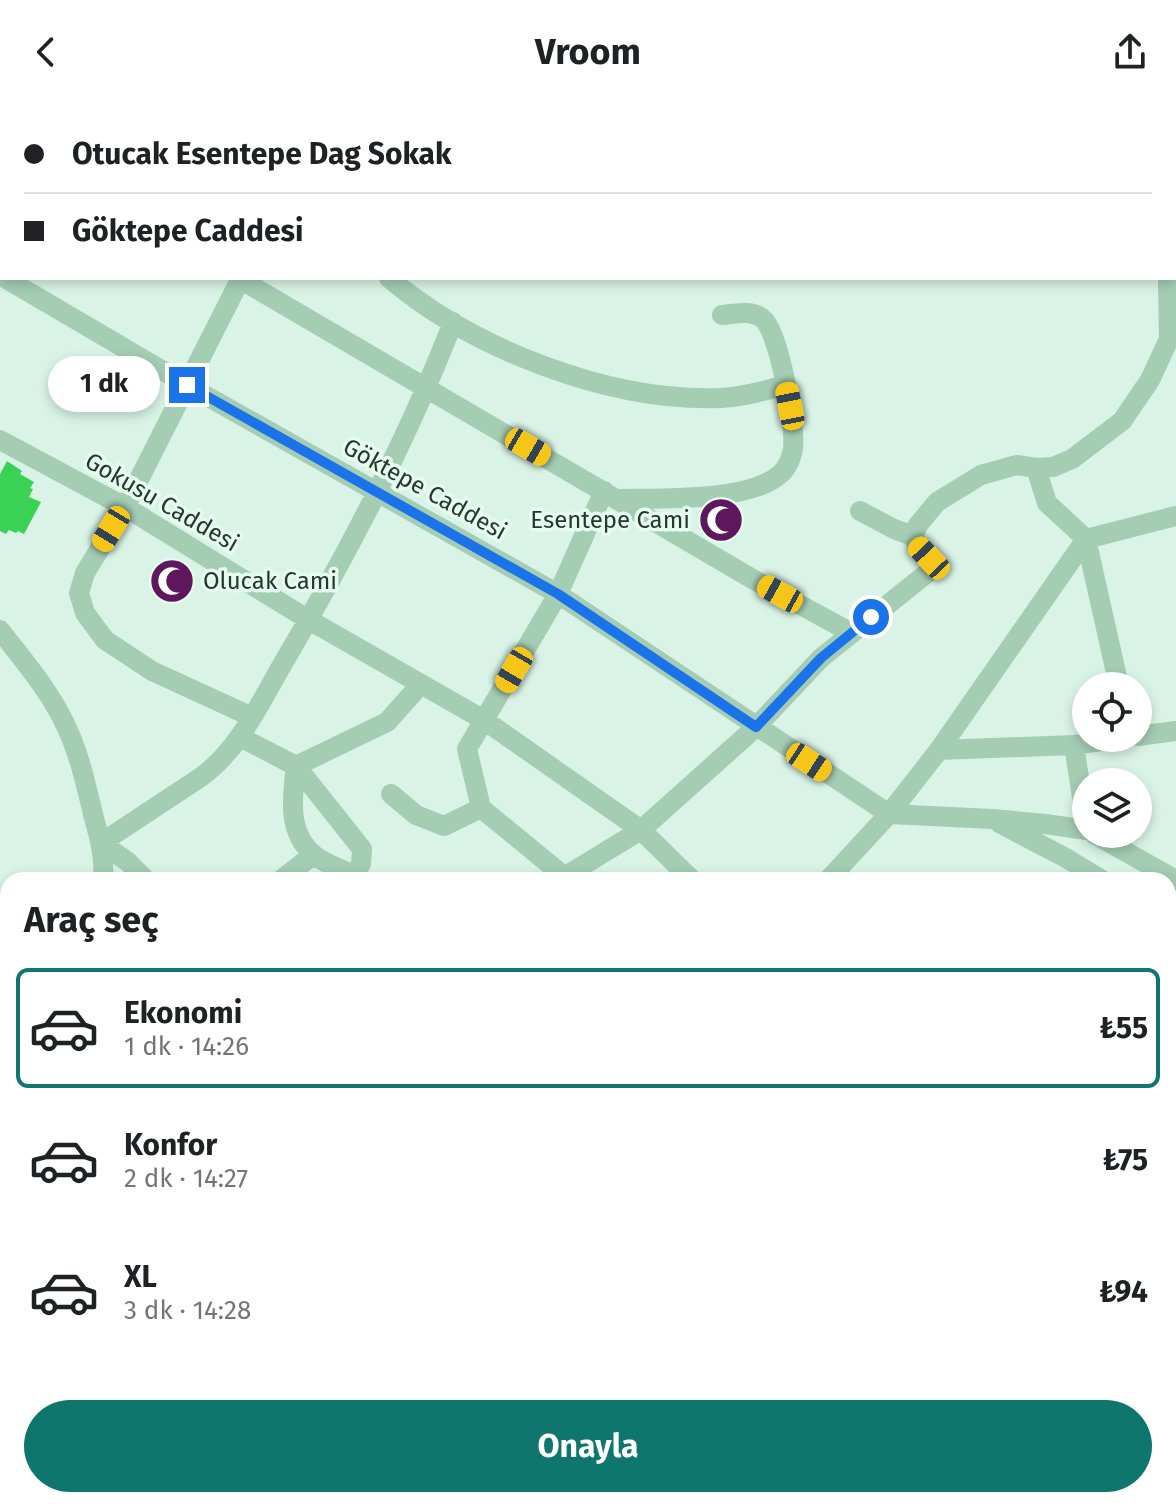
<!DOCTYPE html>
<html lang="tr">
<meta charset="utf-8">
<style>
body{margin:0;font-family:"Fira Sans",sans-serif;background:#f6f6f6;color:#202124;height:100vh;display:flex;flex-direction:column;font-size:30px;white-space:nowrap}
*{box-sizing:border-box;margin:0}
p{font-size:26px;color:#757577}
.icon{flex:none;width:44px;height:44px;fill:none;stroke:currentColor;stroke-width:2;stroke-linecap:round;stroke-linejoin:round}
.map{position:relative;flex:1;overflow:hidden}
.panel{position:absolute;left:0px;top:768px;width:1176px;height:636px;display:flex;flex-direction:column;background:#fff;border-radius:24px 24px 0 0;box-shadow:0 4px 12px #0003}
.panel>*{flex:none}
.banner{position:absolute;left:0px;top:0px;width:1176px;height:176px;box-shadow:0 4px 12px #0003;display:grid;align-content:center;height:176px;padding:0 24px;background:#fff}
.tools{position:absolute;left:1072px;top:568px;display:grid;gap:16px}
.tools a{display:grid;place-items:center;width:80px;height:80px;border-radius:50%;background:#fff;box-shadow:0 4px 12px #0003;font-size:40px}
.end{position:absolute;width:36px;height:36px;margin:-18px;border:10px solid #1a73e8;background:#fff;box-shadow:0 0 0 4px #fff}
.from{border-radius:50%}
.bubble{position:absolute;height:56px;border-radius:28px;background:#fff;box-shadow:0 4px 12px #0003;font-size:26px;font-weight:700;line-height:56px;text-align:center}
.car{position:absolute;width:24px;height:48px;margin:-24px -12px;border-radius:10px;box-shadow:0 0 6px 2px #0007;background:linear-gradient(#f5c518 24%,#345 0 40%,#f5c518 0 76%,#345 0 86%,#f5c518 0)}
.banner b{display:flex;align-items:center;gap:28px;height:76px;font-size:30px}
.banner b+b{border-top:2px solid #e0e0e0}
.banner i{width:20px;height:20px;background:#202124}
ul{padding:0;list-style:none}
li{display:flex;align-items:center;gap:24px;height:120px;margin:0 16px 12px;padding:0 8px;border:4px solid transparent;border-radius:12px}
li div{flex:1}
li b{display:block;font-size:30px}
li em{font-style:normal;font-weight:700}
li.active{border-color:#0f766e}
li>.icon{width:72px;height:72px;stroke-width:1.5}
h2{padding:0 24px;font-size:36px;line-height:96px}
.button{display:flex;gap:16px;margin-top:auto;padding:16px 24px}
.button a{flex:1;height:92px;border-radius:48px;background:#0f766e;color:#fff;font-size:32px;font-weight:700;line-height:92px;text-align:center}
header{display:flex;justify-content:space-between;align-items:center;height:104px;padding:0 24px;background:#fff;font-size:36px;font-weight:700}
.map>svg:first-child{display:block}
.building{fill:#39d255}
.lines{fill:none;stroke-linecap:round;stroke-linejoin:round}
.minor{stroke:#a4cdb4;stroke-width:20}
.route{stroke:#1a73e8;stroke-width:10}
.labels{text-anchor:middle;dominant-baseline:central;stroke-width:7;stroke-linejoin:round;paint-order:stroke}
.street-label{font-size:24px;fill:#26382b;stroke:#e6fbf0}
.poi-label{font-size:24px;fill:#26382b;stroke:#e6fbf0;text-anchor:end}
</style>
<header><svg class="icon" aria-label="back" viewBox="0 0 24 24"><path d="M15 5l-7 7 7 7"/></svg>Vroom<svg class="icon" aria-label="share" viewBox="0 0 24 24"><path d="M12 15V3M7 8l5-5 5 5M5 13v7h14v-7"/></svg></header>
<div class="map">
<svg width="1176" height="1404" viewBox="0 0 1176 1404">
<rect width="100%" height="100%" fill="#d9f4e6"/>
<path class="building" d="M7,357l15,10 -2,3 14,8 -4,6 3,1 -4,8 12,5 -17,32 -6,-3 -2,2 -7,-3 -3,4 -6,-3v-57z
M735,400l4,29 -32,3 -5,-28z
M161,461l23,1 -1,31 -23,-1z"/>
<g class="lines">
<path class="minor" d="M155,0l4,2
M69,2l2,-2
M271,2v-2
M0,122l2,-4
M5,174l182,107 371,209 331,220 103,5 54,5 40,6
M238,174l518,303 96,52
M241,174l-116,229 -40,66 -6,20 6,20 20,27 47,31 100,46
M389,174c84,71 220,124 331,120 22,-1 44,-7 66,-13
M0,336l125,67 184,113 175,100 157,110 51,50
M1036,364l11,35 39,36 33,147
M617,395c42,-1 131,3 162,-24 8,-6 12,-16 14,-26 3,-22 -14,-117 -30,-130 -12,-10 -27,-5 -41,-4
M860,407l34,18 19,7
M0,526c23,30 50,61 66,96 13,27 20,59 27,88 6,22 12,43 10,66
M1138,632l38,-5
M240,633l56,29 66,83 -1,15 -7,11 3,5
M1074,641l12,79
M939,646l135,-5 47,-7
M391,690l25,21 28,11 37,-18
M999,719l67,35 36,22
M1094,730l82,46
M354,771c-13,-6 -29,-11 -40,-20 -27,-22 -22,-58 -18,-89l91,-44 34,-38
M565,773l-84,-69 -14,-59 91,-155 46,-103
M146,776l-18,-18 -27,-19 100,-66c38,-28 58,-72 81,-112 65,-110 125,-224 171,-343
M281,776l32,-25
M559,776l82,-50 115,-103 65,-69 110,-88c1,-15 -13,-21 -18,-34l5,-11 19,-23 44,-27 36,-10 19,3 17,-1 19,-8 50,-38 28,-41 19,-41 -1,-56 8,-2
M828,776l61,-66 50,-64 147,-211 90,-23
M1168,814l8,4
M0,1096l8,-13
M0,1104l8,13
M0,1215l8,-3
M0,1286h8
M0,1303h8
M0,1335h8
M97,1396l6,8
M239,1396l11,8
M349,1396l11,8
M443,1396l6,8
M675,1396l8,8
M797,1396l5,8
M39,1404l11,-8
M210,1404l9,-8
M702,1404l2,-8"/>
</g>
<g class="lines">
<path class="route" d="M187,281l371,209 198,133 65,-69 50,-41"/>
</g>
<defs>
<g id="mosque-disc" transform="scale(2.3)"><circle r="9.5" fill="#5e175d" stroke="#e6fbf0"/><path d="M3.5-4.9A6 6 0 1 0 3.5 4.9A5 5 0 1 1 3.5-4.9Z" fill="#fff"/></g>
</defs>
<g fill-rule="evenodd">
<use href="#mosque-disc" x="721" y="416"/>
<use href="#mosque-disc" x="172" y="477"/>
</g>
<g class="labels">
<g class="street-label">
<text transform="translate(425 385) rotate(29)">Göktepe Caddesi</text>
<text transform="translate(162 398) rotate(30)">Gokusu Caddesi</text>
</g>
<g class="poi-label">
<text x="690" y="416">Esentepe Cami</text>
<text x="203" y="477" text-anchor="start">Olucak Cami</text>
</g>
</g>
</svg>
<div class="tools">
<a><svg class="icon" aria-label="locate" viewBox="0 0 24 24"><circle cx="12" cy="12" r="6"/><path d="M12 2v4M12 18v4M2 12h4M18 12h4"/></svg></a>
<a><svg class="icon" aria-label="layers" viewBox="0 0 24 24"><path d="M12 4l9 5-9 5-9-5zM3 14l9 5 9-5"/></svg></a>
</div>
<i class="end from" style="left:871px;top:513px"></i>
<i class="end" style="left:187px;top:281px"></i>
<div class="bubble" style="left:48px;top:252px;width:112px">1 dk</div>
<i class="car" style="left:790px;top:302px;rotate:349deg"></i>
<i class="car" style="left:528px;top:343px;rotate:120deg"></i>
<i class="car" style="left:111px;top:425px;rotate:211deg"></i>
<i class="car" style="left:929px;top:454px;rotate:317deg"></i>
<i class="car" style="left:780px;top:490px;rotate:299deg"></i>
<i class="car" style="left:514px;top:566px;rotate:210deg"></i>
<i class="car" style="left:809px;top:658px;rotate:123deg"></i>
<div class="banner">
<b><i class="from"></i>Otucak Esentepe Dag Sokak</b>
<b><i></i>Göktepe Caddesi</b>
</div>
<section class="panel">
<h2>Araç seç</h2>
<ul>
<li class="active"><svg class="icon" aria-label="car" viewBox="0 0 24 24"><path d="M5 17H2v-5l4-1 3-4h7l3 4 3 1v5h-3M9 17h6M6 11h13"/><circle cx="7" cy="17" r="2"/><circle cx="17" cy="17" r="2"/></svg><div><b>Ekonomi</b><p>1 dk · 14:26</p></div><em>₺55</em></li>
<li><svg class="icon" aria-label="car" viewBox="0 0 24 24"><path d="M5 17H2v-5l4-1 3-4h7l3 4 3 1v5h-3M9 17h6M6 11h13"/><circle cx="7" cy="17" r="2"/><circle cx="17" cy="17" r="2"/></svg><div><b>Konfor</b><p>2 dk · 14:27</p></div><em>₺75</em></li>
<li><svg class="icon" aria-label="car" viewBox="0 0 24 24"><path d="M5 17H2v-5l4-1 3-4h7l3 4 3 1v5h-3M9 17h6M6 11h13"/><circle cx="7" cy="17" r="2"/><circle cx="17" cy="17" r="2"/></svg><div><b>XL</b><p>3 dk · 14:28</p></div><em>₺94</em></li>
</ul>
<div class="button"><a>Onayla</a></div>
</section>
</div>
